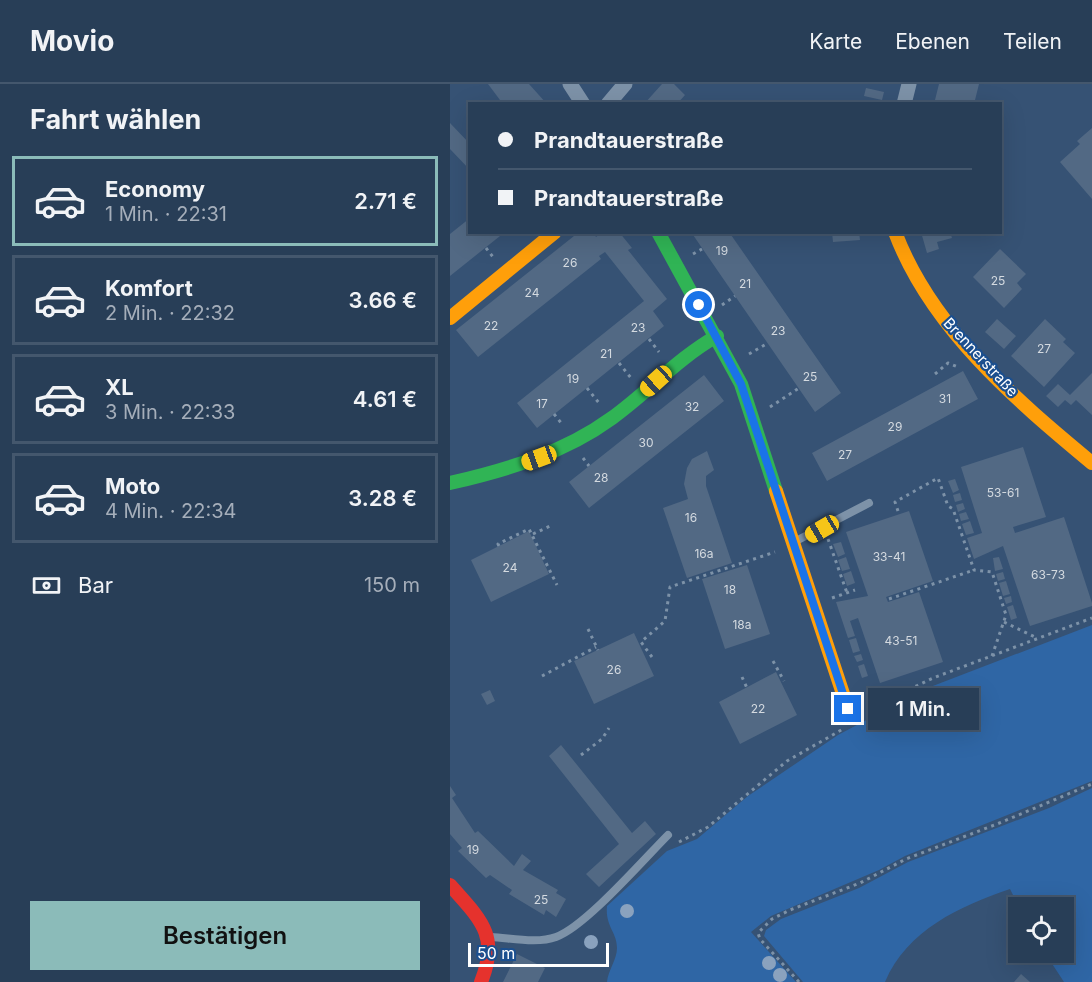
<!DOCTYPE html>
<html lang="de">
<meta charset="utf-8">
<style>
body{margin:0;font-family:Inter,sans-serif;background:#344961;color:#f1f3f6;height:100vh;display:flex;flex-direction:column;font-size:22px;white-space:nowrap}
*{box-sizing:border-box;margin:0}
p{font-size:20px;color:#a5aeba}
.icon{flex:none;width:33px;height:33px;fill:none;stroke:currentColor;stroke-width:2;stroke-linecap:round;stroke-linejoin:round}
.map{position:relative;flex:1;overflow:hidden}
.panel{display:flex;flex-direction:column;background:#283e57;width:450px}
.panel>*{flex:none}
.top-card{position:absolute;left:18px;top:18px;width:534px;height:132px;border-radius:0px;box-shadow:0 6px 24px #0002,0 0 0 2px #44576d;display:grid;align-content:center;height:132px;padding:0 30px;background:#283e57}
.fabs{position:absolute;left:558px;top:813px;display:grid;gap:12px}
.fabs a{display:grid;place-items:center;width:66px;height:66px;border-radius:0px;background:#283e57;box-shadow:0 6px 24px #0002,0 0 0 2px #44576d;font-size:30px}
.scale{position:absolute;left:18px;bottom:15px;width:141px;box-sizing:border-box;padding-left:6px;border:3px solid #fff;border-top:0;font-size:16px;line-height:21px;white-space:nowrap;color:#fff;-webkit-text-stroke:4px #1b4f8f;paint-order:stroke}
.end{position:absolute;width:27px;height:27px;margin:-14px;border:8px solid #1a73e8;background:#fff;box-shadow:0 0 0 3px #fff}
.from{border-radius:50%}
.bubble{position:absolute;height:42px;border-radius:0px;background:#283e57;box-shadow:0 6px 24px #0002,0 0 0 2px #44576d;font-size:20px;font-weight:600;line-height:42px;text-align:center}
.car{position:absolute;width:18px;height:36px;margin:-18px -9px;border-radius:8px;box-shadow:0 0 4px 2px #0007;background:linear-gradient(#f5c518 24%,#345 0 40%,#f5c518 0 76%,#345 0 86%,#f5c518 0)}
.top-card b{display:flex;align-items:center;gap:21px;height:57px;font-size:22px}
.top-card b+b{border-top:2px solid #44576d}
.top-card i{width:15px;height:15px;background:#f1f3f6}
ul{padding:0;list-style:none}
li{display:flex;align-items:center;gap:18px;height:90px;margin:0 12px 9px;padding:0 18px;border:3px solid #44576d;border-radius:0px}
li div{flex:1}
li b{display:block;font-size:22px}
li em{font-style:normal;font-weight:600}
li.active{border-color:#8bbbb9}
li>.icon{width:54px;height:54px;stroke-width:1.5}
h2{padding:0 30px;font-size:27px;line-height:72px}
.pay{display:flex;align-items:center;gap:15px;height:66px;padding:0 30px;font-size:22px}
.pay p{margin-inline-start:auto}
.cta{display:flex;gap:12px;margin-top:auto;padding:12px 30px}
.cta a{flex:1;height:69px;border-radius:0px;background:#8bbbb9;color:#111;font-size:24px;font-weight:600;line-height:69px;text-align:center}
header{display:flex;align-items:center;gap:36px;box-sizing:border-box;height:84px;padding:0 30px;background:#283e57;border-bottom:2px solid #44576d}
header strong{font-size:28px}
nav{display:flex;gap:33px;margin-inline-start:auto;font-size:21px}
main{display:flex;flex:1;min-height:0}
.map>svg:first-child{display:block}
.green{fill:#2f66a5}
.building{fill:#526984}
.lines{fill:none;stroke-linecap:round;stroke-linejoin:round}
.path{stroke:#7d92a8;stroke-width:3;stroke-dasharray:3 4.5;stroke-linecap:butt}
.lane{stroke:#7d92a8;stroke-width:8}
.street{stroke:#7d92a8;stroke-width:15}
.fast{stroke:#30b455;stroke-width:14}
.slow{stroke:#ff9f0a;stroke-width:14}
.jam{stroke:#e5322d;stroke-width:14}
.tree{fill:#8aa2be}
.route{stroke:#1a73e8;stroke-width:8}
.labels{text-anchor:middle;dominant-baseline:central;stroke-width:4.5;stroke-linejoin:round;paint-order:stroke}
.number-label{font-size:12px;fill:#d4dae0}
.street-label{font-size:15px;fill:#fff;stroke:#1b4f8f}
</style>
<header>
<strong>Movio</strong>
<nav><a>Karte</a><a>Ebenen</a><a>Teilen</a></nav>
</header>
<main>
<section class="panel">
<h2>Fahrt wählen</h2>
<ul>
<li class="active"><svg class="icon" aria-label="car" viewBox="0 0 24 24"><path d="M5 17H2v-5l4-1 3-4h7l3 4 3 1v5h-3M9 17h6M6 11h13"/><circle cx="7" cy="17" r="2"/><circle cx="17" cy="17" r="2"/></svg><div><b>Economy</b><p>1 Min. · 22:31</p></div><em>2.71 €</em></li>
<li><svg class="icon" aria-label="car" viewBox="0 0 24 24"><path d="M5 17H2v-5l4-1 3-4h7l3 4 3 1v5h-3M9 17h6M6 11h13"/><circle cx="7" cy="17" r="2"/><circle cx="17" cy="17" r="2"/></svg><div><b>Komfort</b><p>2 Min. · 22:32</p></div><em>3.66 €</em></li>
<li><svg class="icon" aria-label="car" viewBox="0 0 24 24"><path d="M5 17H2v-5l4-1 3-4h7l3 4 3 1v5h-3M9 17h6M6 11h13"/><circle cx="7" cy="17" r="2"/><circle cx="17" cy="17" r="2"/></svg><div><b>XL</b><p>3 Min. · 22:33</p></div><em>4.61 €</em></li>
<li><svg class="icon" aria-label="car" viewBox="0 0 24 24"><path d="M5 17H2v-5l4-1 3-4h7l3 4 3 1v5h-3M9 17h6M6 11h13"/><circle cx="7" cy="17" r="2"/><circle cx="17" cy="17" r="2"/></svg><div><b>Moto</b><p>4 Min. · 22:34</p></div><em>3.28 €</em></li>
</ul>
<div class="pay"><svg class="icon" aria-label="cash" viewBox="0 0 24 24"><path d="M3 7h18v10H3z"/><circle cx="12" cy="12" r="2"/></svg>Bar<p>150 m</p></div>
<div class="cta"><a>Bestätigen</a></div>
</section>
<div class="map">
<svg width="642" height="898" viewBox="0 0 642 898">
<rect width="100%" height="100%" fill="#365274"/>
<path class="green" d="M642,541v156l-187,75 -26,14 -108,46 -20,16 45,50h-189c1,-11 10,-23 10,-34 0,-16 -12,-22 -10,-42l60,-55 30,-12 51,-43 90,-61 87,-46z
M642,704v194h-28l-19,-29 19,-1v-44l-45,-1 -9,-18c-50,17 -103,41 -125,93h-82l-39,-46 2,-6 15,-11 78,-31 49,-26 141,-54z"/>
<path class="building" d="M38,0h41l18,20h-44z
M212,0h12l11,11 -8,9h-33z
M489,0h40l-5,20h-40z
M416,4l18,4 -2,8 -18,-4z
M0,39l20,21v26l-20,-21z
M642,44v71l-32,-37 20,-18 -3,-3z
M20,134v14h35l-55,44v-42z
M129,148h14l3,5 6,-5h17l13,16 -4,2 39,49 -14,12 11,15 -127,102 -20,-25 127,-102 -39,-49 -6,4 2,3 -123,98 -22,-27z
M241,148h38l112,161 -26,19z
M382,148h27l1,8 -27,2z
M471,148h29l2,6 -15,4 2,7 -12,4z
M550,165l26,25 -9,9 5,6 -18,19 -31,-31z
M547,235l19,17 -12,13 -19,-17z
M595,235l21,20 -3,3 12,11 -31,34 -33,-31z
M513,287l15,28 -151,82 -15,-28z
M642,289v42l-16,-15 -5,5 -6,-5 -7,7 -12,-11 12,-12 12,11z
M254,291l20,26 -135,107 -20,-26z
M573,363l23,70 -33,10 2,6 49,-16 28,86v3l-62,20 -27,-80 -29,13 -7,-21 15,-5 -21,-66z
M257,367l7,19 -8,6v10l26,77 -45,15 -24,-70 25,-9 -4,-15 3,-16 5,-9z
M505,395l4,11 -6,3 -5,-12z
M510,409l2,7 -7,2 -2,-7z
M513,419l2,6 -7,3 -2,-7z
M459,427l24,70 -47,16 2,5 31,-10 24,70 -63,21 -22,-65 -8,3 5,15 -7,2 -12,-36 32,-6 -22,-64z
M516,428l3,7 -8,2 -2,-7z
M520,437l4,12 -8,2 -4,-11z
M79,447l20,43 -58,28 -20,-42z
M391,458l4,12 -7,3 -5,-13z
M396,473l4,12 -8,2 -4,-11z
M549,473l4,12 -8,2 -2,-13z
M297,481l23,69 -45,15 -23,-70z
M401,487l4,12 -8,3 -4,-12z
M553,488l2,7 -7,2 -2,-7z
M556,497l4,13 -7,2 -4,-13z
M561,512l1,6 -6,2 -2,-6z
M563,521l4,13 -6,2 -4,-13z
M184,549l20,43 -60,28 -20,-43z
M406,554l4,13 -7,2 -4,-13z
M411,570l2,6 -6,2 -3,-6z
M414,580l4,12 -6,2 -4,-12z
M326,588l21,43 -57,29 -21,-42z
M40,606l5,11 -8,4 -6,-11z
M111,661l71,88 13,-12 11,13 -57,53 -13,-13 33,-30 -70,-88z
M0,702l6,9 -4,3 23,35 3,-2 36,35 8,-12 9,7 -8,9 35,20 -2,3 10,6 -10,18 -10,-7 -2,5 -35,-21 3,-4 -22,-15 -4,3 -28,-27 4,-3 -12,-14z
M67,870l28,14 -7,14h-35z
M571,890l9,8h-16z"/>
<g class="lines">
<path class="path" d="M36,164l7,9
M243,170l9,-5
M272,221l13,-9
M199,255l10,13
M299,270l19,-11
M169,279l12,15
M485,290l13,-11 10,4
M137,304l12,15
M320,323l29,-19
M104,330l8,10
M133,374l6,8
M448,427l-3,-9 43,-24 10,28 5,3 21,61 18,2 14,43 -14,41
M83,450l17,-8
M378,455l19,54
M49,462l-1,-2 31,-15 28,56
M382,514l23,-8
M439,515l85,-29
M554,538l33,16
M138,545l10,21
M202,573l-11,-15 24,-21 5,-34 105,-35
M323,577l11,20
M92,592l54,-29
M292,593l5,11
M417,621l14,-2 52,-25 159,-60
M131,671l21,-16 7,-11
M229,758l29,-15 79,-66 56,-32
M349,898l-39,-43 -2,-6 14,-14 18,-9 70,-27 46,-24 91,-35 95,-40"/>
<path class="lane" d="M344,458l75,-39
M41,853c20,1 46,7 65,0 29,-10 88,-78 112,-102"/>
<path class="street" d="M120,0l13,20
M158,20l17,-20
M454,20l5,-20"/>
<path class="fast" d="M208,148l83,152 35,107
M0,399c57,-13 114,-30 162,-65 36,-26 66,-60 105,-82"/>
<path class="slow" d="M445,148c36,96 120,167 197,231
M0,234l105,-86
M326,407l72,218"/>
<path class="jam" d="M0,801c30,34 50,50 31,97"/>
</g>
<g class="tree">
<circle cx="177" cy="827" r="7"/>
<circle cx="141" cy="858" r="7"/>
<circle cx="319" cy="879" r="7"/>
<circle cx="330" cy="891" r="7"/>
</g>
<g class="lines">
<path class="route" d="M249,221l42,79 107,325"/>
</g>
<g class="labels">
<g class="number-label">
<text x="272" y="166">19</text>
<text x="120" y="178">26</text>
<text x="548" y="196">25</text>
<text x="295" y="199">21</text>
<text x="82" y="208">24</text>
<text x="41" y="241">22</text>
<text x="188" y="243">23</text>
<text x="328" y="246">23</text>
<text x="594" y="264">27</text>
<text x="156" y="269">21</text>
<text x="360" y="292">25</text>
<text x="123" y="294">19</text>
<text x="495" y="314">31</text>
<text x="92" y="319">17</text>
<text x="242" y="322">32</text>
<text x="445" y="342">29</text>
<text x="196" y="358">30</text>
<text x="395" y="370">27</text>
<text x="151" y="393">28</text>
<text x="553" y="408">53-61</text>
<text x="241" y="433">16</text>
<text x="254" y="469">16a</text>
<text x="439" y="472">33-41</text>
<text x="60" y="483">24</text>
<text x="598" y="490">63-73</text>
<text x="280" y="505">18</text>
<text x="292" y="540">18a</text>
<text x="451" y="556">43-51</text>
<text x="164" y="585">26</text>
<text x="308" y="624">22</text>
<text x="23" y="765">19</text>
<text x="91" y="815">25</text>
</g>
<g class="street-label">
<text transform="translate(531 273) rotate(47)">Brennerstraße</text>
</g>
</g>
</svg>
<div class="fabs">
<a><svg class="icon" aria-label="locate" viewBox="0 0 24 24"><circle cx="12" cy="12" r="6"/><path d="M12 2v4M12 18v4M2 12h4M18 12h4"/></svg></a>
</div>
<div class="scale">50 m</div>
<i class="end from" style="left:249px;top:221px"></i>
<i class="end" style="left:398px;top:625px"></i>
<div class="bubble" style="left:418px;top:604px;width:111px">1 Min.</div>
<i class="car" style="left:206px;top:297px;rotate:228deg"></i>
<i class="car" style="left:89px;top:374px;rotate:250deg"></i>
<i class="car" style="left:372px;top:445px;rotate:240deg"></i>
<div class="top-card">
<b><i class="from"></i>Prandtauerstraße</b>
<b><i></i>Prandtauerstraße</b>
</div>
</div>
</main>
